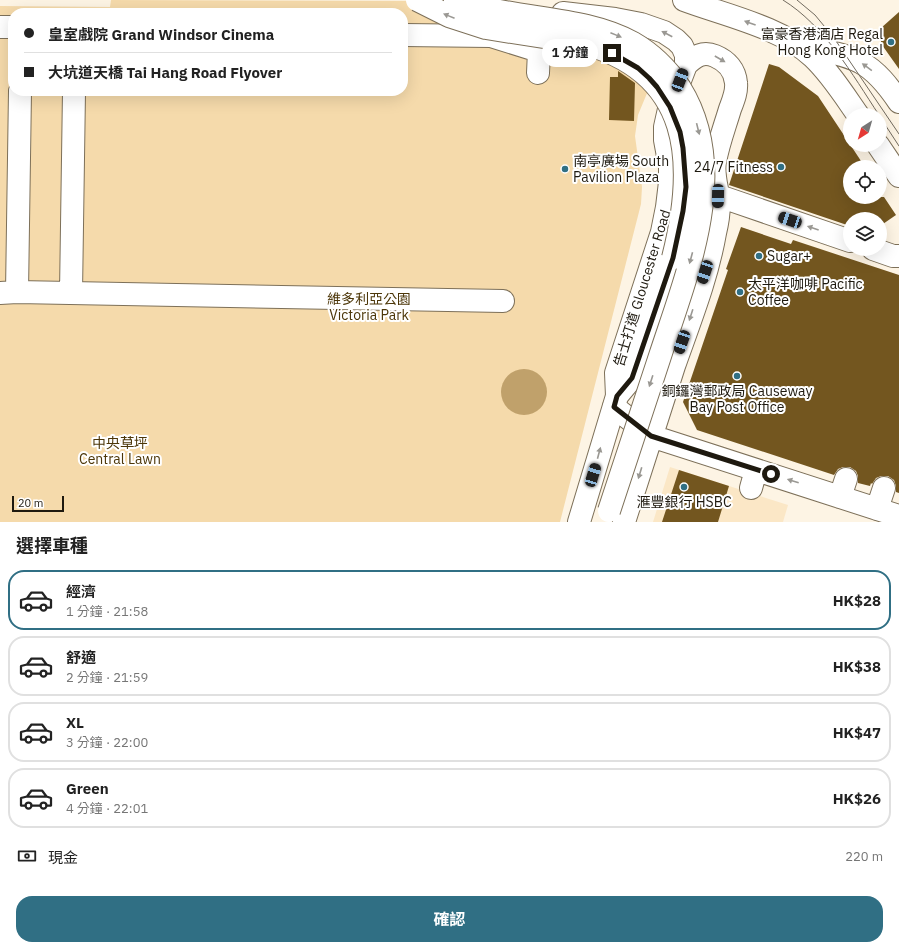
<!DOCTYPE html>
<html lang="zh-TW">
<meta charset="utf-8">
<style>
body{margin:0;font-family:"IBM Plex Sans","Noto Sans TC",sans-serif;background:#f2f2f2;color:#222;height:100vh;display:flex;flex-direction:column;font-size:15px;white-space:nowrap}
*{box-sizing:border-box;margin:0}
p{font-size:13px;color:#767676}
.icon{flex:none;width:22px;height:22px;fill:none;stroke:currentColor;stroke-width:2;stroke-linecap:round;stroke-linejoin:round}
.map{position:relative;height:522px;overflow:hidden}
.drawer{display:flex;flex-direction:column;background:#fff;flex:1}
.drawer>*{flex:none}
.top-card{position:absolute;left:8px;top:8px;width:400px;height:88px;border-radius:16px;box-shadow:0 4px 16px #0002;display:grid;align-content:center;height:88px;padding:0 16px;background:#fff}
.needle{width:26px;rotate:217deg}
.fabs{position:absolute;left:843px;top:108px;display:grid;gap:8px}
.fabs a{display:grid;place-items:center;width:44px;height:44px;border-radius:50%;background:#fff;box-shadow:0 4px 16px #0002;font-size:20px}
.scale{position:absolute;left:12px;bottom:10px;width:52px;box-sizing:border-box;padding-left:4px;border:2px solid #1e190f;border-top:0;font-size:11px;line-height:14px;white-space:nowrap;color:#1e190f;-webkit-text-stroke:3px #fff;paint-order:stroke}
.end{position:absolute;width:18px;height:18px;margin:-9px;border:5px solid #1e190f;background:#fff;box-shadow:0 0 0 2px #fff}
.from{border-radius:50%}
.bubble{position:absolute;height:28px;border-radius:14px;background:#fff;box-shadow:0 4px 16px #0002;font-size:13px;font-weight:700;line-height:28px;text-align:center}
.car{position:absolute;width:12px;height:24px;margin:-12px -6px;border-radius:5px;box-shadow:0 0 3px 1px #0007;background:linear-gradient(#222 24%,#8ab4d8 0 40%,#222 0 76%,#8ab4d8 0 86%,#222 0)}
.top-card b{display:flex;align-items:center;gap:14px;height:38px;font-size:15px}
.top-card b+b{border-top:1px solid #e0e0e0}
.top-card i{width:10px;height:10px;background:#222}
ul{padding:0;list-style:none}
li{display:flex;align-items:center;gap:12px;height:60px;margin:0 8px 6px;padding:0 8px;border:2px solid #e0e0e0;border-radius:16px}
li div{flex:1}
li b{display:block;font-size:15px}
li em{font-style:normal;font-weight:700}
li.selected{border-color:#306f84}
li>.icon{width:36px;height:36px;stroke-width:1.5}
h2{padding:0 16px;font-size:18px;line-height:48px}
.pay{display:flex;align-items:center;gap:10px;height:44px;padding:0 16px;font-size:15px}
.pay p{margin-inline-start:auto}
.cta{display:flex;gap:8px;margin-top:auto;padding:8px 16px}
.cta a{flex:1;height:46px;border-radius:16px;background:#306f84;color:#fff;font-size:16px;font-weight:700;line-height:46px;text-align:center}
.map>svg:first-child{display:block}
.built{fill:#fbe7c6}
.green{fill:#f5daab;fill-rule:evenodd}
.water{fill:#c0a16b}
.building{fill:#73561f}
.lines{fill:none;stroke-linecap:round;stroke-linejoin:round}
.minor-casing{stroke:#7d7059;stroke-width:24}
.major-casing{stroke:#7d7059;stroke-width:24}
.minor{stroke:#fff;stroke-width:22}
.major{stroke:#fff;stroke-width:22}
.tram{stroke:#716a5e;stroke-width:1}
.major-bridge-casing{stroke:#7d7059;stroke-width:24;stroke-linecap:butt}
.major-bridge{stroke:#fff;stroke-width:22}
.oneway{fill:#9a9893}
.route{stroke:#1e190f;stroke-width:5}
.poi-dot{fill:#306f84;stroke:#fff;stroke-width:1.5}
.labels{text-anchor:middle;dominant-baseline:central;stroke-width:4;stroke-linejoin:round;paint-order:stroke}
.poi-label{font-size:14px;fill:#1e190f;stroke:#fff;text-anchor:start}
.street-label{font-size:14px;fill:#1e190f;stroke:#fff}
.park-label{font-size:14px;fill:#4c3608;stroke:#fff}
</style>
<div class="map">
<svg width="899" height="522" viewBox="0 0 899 522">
<rect width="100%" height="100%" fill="#fdf4e4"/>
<path class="built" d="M670,467l118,38 -5,17h-130z"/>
<path class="green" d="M111,0l325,1 132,23 82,62 -12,29 -3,21 7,51 -1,17 -81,318h-560v-516l110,1zM13,13h390v78h-390z"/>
<path class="water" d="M501 392a23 23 0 1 1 46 0a23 23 0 1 1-46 0Z"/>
<path class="building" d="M899,12v57l-17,-24 -3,-11 2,-6z
M769,64l10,3 39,29 47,71h-15v30h34l12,18 -16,11v-7h-30v7l-121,-41z
M618,71l17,12 -1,38 -25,-1 1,-43h8z
M741,227l50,17 2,-4 106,35v218l-3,-1v-6l-2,-6 -6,-4h-7l-5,2 -4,6 -1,-1 -1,3 -12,-3v-7l-2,-5 -6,-4h-7l-5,2 -4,6 -137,-45 -14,-28 45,-132 -2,-1z
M679,470l50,16 -11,36h-56z"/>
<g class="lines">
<g class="minor-casing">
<path id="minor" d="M563,13l52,6 26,5 23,8 12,8 6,6 4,9v10l-17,44 -4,18v13l5,27v15l-3,25 -5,25 -46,141 1,23
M0,27h13
M403,35l88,1 48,15 -1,22
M706,189l13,7 131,45
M873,249l20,7h6
M17,292l3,-201
M0,293l17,-1 486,9
M71,293l3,-202
M614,407l37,29 248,80
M751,488l5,-18
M840,497l6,-18
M877,509l7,-21
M624,522c17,-52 33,-104 50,-156 15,-43 33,-87 41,-133 3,-12 5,-26 3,-39 -2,-11 -5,-21 -3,-32 3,-18 10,-36 15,-53 3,-8 7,-17 6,-26 -1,-13 -9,-22 -21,-27 -12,-5 -20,0 -29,9"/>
</g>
<g class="major-casing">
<path id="major" d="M684,0c40,15 97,27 129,57 18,17 31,38 45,58
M800,46c20,4 42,7 60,16 17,9 29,25 39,40
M878,145l21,31
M579,522l38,-126 15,-18 41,-120"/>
</g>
<use href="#minor" class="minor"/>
<use href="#major" class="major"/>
<path class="tram" d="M783,0c42,26 69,74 96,115
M797,0l18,15 19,23 65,96
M880,117l19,29"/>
<g class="major-bridge-casing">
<path id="major-bridge" d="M417,0l32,16 37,12 96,15c111,29 115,120 91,215
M455,0c16,7 34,9 50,12 43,8 90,10 128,31 19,11 35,27 47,45 51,82 7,185 -20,268 -17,51 -34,103 -51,155"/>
</g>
<use href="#major-bridge" class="major-bridge"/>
</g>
<defs><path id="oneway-solid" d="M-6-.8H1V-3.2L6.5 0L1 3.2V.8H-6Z"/></defs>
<g class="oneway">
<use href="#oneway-solid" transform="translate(449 16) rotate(-158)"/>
<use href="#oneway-solid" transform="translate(750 23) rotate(-160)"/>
<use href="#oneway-solid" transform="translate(667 34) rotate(-152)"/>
<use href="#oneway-solid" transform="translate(616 35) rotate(22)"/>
<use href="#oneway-solid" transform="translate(720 59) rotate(30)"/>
<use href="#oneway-solid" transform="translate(867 67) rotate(-144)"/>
<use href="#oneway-solid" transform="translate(698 129) rotate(76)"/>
<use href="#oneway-solid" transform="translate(813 228) rotate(-161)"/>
<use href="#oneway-solid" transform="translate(691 258) rotate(105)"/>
<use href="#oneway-solid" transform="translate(691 315) rotate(108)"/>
<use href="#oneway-solid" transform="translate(651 381) rotate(108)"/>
<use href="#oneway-solid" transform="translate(599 453) rotate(-75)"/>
<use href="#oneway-solid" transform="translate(640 473) rotate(107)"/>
<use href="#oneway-solid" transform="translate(793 481) rotate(-162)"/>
</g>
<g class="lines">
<path class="route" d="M612,53l26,15 11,10 8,9 13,20 10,25 3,16 3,39 -3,24 -10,47 -41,120 -15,18 -3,11 37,29 120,38"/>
</g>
<g class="poi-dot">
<circle cx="891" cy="42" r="4"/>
<circle cx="781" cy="167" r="4"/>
<circle cx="565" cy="169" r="4"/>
<circle cx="759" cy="256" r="4"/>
<circle cx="740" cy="292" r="4"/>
<circle cx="737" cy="376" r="4"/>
<circle cx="684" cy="487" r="4"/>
</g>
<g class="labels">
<g class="poi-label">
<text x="883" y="34" text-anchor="end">富豪香港酒店 Regal<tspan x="883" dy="16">Hong Kong Hotel</tspan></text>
<text x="573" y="161">南亭廣場 South<tspan x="573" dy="16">Pavilion Plaza</tspan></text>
<text x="773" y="167" text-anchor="end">24/7 Fitness</text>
<text x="767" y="256">Sugar+</text>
<text x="748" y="284">太平洋咖啡 Pacific<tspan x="748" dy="16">Coffee</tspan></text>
<text x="737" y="391" text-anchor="middle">銅鑼灣郵政局 Causeway<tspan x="737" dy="16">Bay Post Office</tspan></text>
<text x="684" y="502" text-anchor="middle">滙豐銀行 HSBC</text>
</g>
<g class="street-label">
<text transform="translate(642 288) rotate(-73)">告士打道 Gloucester Road</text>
</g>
<g class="park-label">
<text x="369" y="299">維多利亞公園<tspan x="369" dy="16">Victoria Park</tspan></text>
<text x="120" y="443">中央草坪<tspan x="120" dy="16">Central Lawn</tspan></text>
</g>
</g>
</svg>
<div class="fabs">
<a><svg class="needle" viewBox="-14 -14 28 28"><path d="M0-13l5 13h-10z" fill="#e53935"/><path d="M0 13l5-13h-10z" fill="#767676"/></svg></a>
<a><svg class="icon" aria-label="locate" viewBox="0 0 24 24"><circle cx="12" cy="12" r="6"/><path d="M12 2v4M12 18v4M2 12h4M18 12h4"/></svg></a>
<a><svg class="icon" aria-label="layers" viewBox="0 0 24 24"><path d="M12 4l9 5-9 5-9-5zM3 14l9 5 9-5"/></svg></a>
</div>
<div class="scale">20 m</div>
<i class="end from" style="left:771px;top:474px"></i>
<i class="end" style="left:612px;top:53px"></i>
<div class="bubble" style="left:542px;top:39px;width:56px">1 分鐘</div>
<i class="car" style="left:680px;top:80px;rotate:21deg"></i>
<i class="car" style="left:718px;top:196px;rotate:181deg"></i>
<i class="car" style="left:790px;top:220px;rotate:289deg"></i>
<i class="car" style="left:705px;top:272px;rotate:198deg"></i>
<i class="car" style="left:682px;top:342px;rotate:199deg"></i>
<i class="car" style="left:593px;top:475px;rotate:17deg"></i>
<div class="top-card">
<b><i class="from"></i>皇室戲院 Grand Windsor Cinema</b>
<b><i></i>大坑道天橋 Tai Hang Road Flyover</b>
</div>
</div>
<section class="drawer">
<h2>選擇車種</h2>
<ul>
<li class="selected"><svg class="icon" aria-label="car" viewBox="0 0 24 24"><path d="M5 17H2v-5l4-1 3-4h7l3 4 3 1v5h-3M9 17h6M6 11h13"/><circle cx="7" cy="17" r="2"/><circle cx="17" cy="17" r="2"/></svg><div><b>經濟</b><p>1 分鐘 · 21:58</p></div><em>HK$28</em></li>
<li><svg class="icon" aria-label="car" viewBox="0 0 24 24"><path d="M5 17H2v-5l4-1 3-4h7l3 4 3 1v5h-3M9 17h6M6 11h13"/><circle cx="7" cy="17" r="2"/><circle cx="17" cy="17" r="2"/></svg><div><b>舒適</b><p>2 分鐘 · 21:59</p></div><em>HK$38</em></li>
<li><svg class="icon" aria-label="car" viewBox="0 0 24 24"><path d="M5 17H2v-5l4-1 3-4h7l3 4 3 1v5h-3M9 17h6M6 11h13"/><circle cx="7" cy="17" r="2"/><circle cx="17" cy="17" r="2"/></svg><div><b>XL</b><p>3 分鐘 · 22:00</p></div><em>HK$47</em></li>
<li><svg class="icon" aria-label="car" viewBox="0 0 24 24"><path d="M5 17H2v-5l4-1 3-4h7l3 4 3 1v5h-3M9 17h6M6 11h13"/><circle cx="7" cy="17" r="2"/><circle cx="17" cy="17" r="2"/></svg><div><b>Green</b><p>4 分鐘 · 22:01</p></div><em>HK$26</em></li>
</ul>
<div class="pay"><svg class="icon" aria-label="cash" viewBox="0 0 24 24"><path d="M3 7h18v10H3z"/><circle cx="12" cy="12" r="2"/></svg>現金<p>220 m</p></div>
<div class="cta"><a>確認</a></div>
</section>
